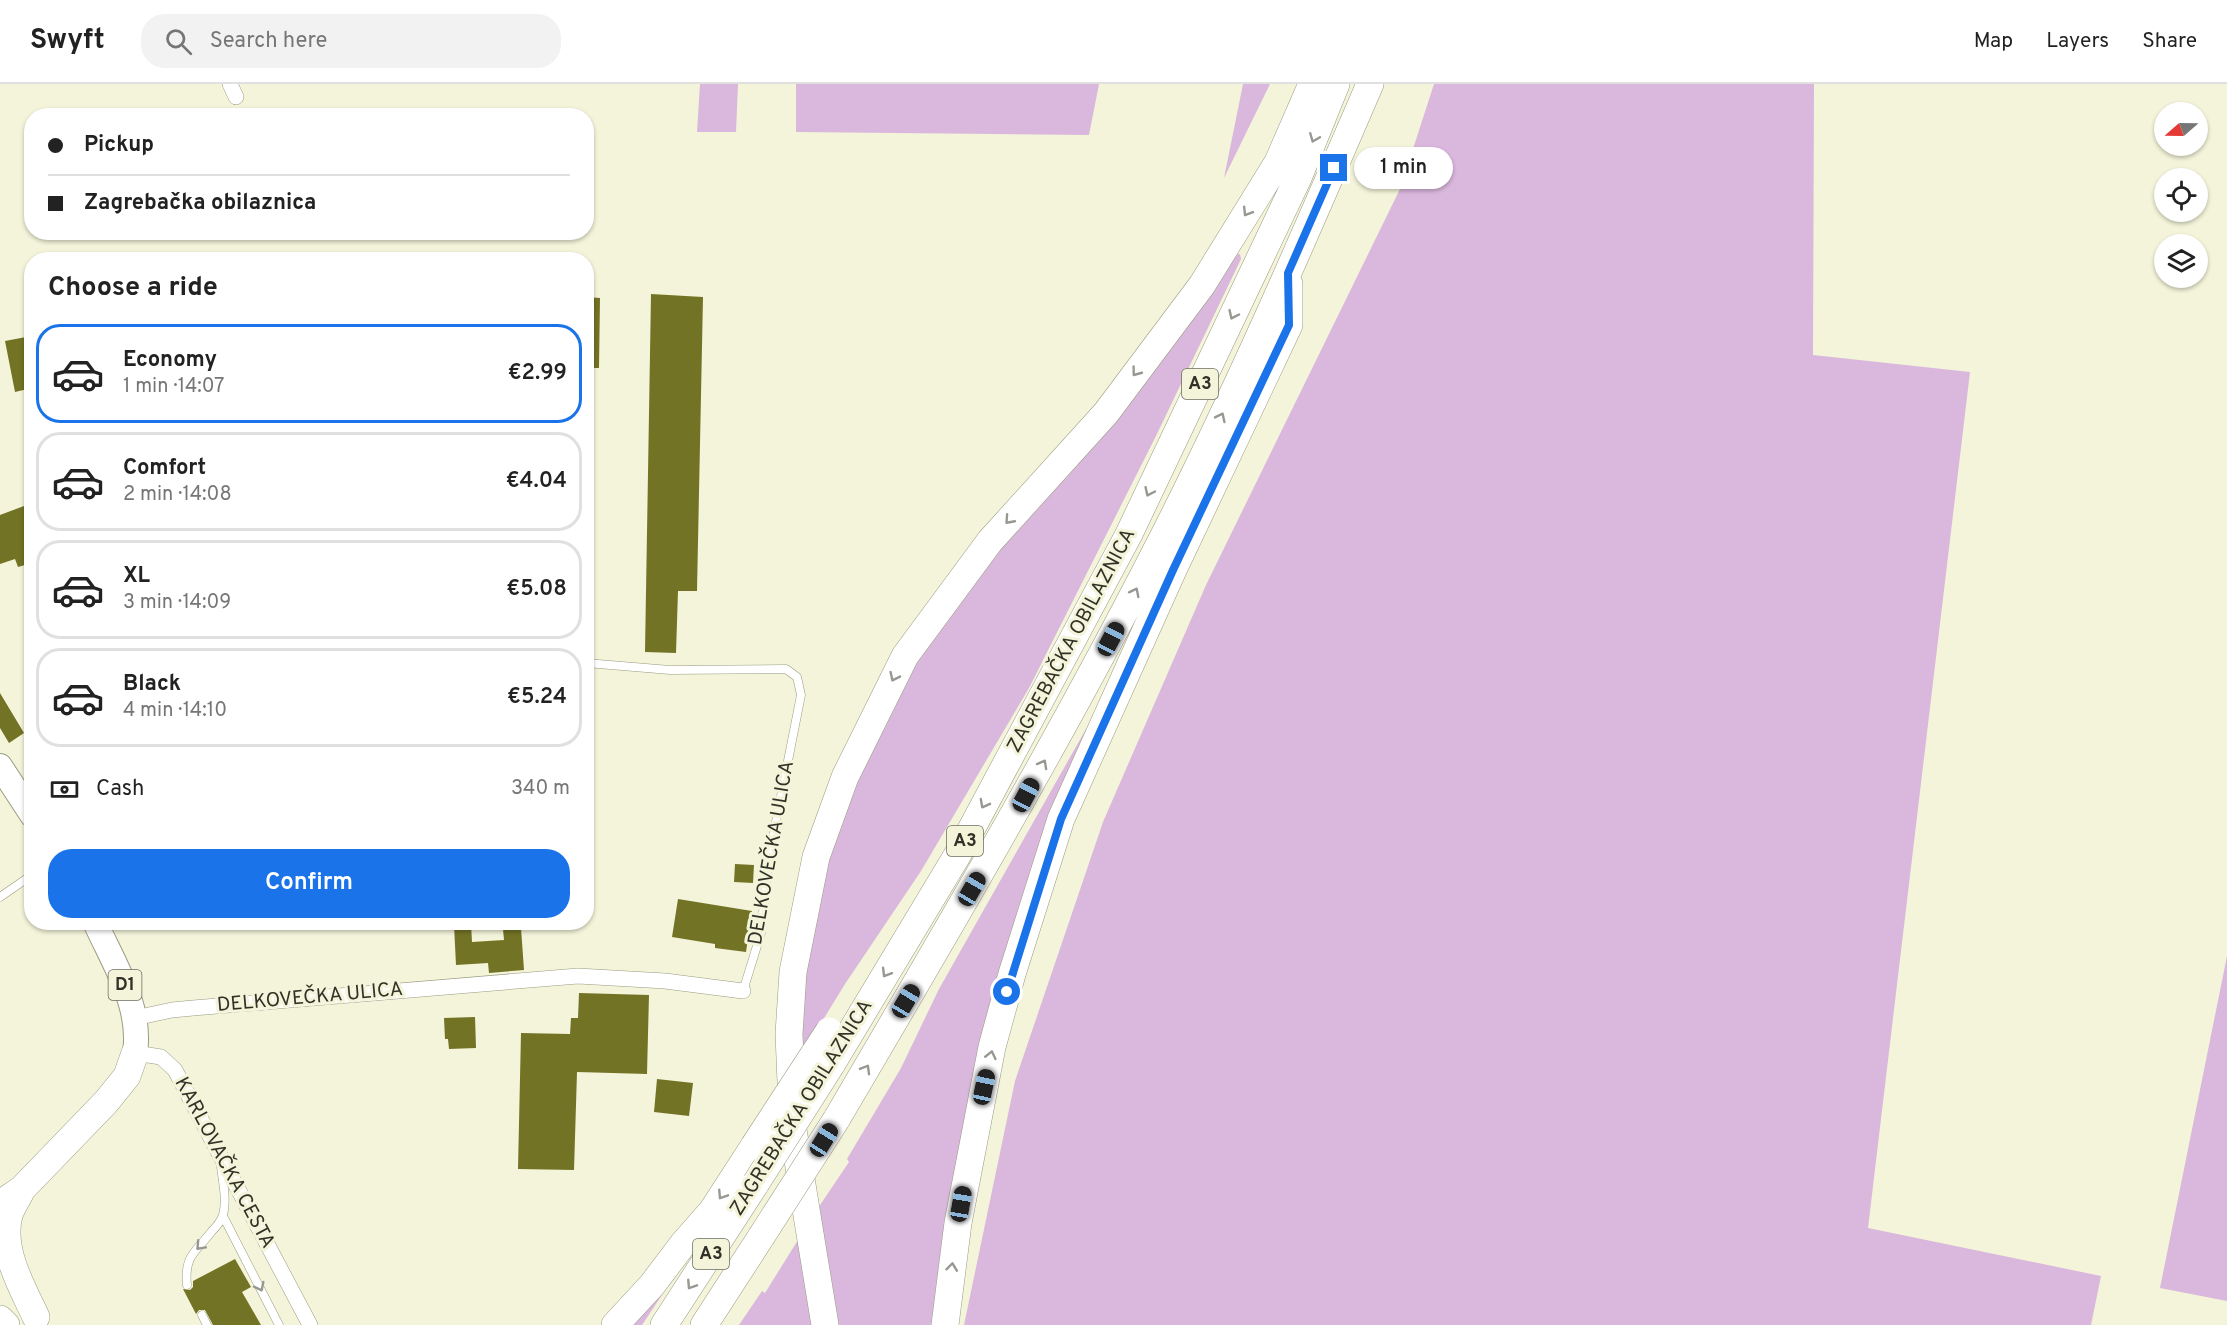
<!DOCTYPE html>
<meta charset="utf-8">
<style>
body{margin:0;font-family:Overpass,sans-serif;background:#f2f2f2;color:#222;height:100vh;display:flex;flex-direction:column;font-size:22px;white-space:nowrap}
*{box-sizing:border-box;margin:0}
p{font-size:20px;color:#767676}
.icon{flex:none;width:33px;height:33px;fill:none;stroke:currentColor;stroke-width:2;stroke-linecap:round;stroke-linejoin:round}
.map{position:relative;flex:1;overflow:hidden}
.details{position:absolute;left:24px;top:168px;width:570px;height:678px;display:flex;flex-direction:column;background:#fff;border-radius:24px;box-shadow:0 2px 4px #0004}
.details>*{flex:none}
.banner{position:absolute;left:24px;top:24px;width:570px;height:132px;border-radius:24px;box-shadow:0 2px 4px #0004;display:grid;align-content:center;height:132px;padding:0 24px;background:#fff}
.needle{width:39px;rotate:250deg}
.tools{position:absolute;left:2154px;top:18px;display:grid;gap:12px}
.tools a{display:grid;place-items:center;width:54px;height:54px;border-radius:50%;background:#fff;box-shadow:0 2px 4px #0004;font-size:30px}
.end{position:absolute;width:27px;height:27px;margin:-14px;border:8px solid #1a73e8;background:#fff;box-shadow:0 0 0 3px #fff}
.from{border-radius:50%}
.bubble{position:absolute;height:42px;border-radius:21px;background:#fff;box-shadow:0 2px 4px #0004;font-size:20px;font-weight:600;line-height:42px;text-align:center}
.car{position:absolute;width:18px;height:36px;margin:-18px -9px;border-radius:8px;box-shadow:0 0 4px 2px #0007;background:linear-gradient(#222 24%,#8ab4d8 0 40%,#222 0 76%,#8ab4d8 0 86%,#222 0)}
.banner b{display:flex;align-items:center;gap:21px;height:57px;font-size:22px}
.banner b+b{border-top:2px solid #e0e0e0}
.banner i{width:15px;height:15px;background:#222}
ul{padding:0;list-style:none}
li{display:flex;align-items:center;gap:18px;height:99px;margin:0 12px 9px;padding:0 12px;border:3px solid #e0e0e0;border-radius:24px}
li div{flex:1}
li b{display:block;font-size:22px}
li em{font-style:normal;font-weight:600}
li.current{border-color:#1a73e8}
li>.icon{width:54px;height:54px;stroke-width:1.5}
h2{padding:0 24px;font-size:27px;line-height:72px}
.pay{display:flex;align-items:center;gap:15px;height:66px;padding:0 24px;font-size:22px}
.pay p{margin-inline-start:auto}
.cta{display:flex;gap:12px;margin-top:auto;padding:12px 24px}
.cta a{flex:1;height:69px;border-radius:24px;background:#1a73e8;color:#fff;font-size:24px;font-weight:600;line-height:69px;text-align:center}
header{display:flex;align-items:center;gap:36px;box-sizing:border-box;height:84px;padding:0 30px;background:#fff;border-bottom:2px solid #e0e0e0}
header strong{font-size:28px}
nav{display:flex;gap:33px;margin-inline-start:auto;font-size:21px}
.search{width:420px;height:54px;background:#f2f2f2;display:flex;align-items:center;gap:15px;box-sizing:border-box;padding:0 21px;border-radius:24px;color:#767676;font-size:22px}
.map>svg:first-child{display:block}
.green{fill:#dab7dd}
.building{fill:#737325}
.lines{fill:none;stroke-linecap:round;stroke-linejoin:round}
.lane-casing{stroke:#9a9b82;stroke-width:9}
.street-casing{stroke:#9a9b82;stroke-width:16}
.primary-casing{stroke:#9a9b82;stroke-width:26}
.highway-casing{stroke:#9a9b82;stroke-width:28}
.lane{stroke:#fff;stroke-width:8}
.street{stroke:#fff;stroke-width:15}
.primary{stroke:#fff;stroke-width:24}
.highway{stroke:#fff;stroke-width:27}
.highway-bridge-casing{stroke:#9a9b82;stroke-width:28;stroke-linecap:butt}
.highway-bridge{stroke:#fff;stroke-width:27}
.oneway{stroke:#989893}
.route{stroke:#1a73e8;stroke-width:8}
.labels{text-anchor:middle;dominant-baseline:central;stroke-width:6;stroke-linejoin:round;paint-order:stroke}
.shield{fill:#f3f4d9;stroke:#6b6c5c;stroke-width:1.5}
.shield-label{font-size:18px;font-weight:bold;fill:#313127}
.street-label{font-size:20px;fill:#313127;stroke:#f3f4d9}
</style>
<header>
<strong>Swyft</strong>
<div class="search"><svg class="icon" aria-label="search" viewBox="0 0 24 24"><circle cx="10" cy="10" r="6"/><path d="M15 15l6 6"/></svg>Search here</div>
<nav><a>Map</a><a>Layers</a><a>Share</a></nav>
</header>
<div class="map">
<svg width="2227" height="1241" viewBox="0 0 2227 1241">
<rect width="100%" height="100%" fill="#f3f4d9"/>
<path class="green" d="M700,0h38l-2,48h-39z
M796,0h303l-10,51 -293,-3z
M1243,0h27l-46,94z
M1434,0h380l-1,271 157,17 -102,856 233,48 -10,49h-1127l51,-244 88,-259 103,-237 194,-396z
M1238,170h2l1,5 -86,179 -126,250 -108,183 -76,113 -43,70 2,-68 8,-52 16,-76 48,-124 59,-103z
M1086,645l2,2 -31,76 -122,518h-101l-20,-111 35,-52 -2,-3 54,-91 38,-79z
M2227,872v345l-67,-13z
M798,1156l16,85h-75l23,-34 3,2z
M674,1193l-32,48h-17z"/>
<path class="building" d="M651,210l52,3 -6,294h-19l-2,62 -31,-1z
M586,213l14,1 -1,70h-13z
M26,253l2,11 4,-1v41l-17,4 -10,-51z
M32,419v60l-14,4 -3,-8 -15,5v-49z
M0,609l24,40 -15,10 -9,-15z
M735,780l19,1 -1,18 -19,-1z
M678,815l74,12 -6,41 -31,-4v-4l-43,-7z
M471,840l1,18 32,-2 -1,-11 18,-1 3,42 -35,3 -1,-10 -32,2 -2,-40z
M579,909l70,2 -2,79 -70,-2 -3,98 -56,-1 3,-136 49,1 1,-16h7z
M475,933l1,31 -27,1 -1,-10h-3l-1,-21z
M657,995l36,4 -4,33 -35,-4z
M235,1175l16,28 -9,5 19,33h-48l-8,-15h-6l-3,4 -13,-25 7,1 3,-3v-6z"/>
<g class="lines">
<g class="lane-casing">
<path id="lane" d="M586,579l84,7 116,-1 11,8 4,18 -33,167 -7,71 -18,58
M0,813l32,-22
M223,1132l56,109
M187,1201c-3,-30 9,-33 25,-54 4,-4 9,-10 11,-16 4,-14 0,-33 -2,-48
M202,1231l5,10"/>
</g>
<g class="street-casing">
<path id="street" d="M230,0l6,13
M135,934l37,-8 21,-2 385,-32 87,5 78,10
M135,969l26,4 14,13 135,255"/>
</g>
<g class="primary-casing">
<path id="primary" d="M0,682l32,49
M95,838c19,42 47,84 40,131"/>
</g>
<g class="highway-casing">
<path id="highway" d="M831,981l127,-211 171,-320 169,-356 38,-94
M836,1036c110,-187 220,-374 319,-567 79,-153 147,-311 215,-469
M22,1105c-4,9 -10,17 -13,26 -9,35 13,72 27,102
M0,1120l22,-15 84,-87 21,-26 8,-23
M0,1235l6,6
M615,1241l37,-40 31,-41 29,-33 42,-65
M664,1241l92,-142
M704,1241l57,-88
M825,1241l-32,-195 -4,-96 4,-62 23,-115 29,-80 60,-121 85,-115 116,-128 96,-128 76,-123 34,-78
M945,1241l13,-102 34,-176 20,-73 49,-155 112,-249 116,-245v-41"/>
</g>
<use href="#lane" class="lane"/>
<use href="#street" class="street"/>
<use href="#primary" class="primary"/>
<use href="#highway" class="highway"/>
<g class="highway-bridge-casing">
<path id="highway-bridge" d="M754,1062l75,-115
M756,1099l75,-118
M761,1153l75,-117"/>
</g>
<use href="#highway-bridge" class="highway-bridge"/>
</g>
<defs><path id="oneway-chevron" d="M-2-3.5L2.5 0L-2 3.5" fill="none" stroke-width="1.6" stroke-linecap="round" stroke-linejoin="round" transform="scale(1.5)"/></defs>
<g class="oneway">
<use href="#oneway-chevron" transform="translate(1314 54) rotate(112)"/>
<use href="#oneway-chevron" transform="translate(1247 128) rotate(122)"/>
<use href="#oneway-chevron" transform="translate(1233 231) rotate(115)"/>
<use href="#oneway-chevron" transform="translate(1136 288) rotate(127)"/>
<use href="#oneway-chevron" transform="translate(1221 333) rotate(-64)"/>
<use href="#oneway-chevron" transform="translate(1149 408) rotate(115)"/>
<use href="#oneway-chevron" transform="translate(1009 436) rotate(132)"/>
<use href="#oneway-chevron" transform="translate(1135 508) rotate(-63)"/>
<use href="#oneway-chevron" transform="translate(894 593) rotate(116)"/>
<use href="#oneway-chevron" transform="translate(1043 680) rotate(-61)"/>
<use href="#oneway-chevron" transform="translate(984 720) rotate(118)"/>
<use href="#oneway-chevron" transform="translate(886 889) rotate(121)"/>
<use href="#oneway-chevron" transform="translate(991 971) rotate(-77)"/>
<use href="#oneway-chevron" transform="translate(866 985) rotate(-60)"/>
<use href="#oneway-chevron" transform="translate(722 1111) rotate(123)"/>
<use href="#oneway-chevron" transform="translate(200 1162) rotate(133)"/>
<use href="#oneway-chevron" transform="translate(952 1183) rotate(-83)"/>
<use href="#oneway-chevron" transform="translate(691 1201) rotate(123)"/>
<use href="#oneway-chevron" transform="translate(260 1203) rotate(63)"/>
</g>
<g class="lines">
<path class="route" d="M1007,908l54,-173 112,-249 116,-245 -1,-52 46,-105"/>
</g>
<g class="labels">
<g class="shield">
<rect x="1182" y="285" width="36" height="30" rx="4.5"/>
<rect x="947" y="742" width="36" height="30" rx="4.5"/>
<rect x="108.5" y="886" width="33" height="30" rx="4.5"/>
<rect x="693" y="1155" width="36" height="30" rx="4.5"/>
</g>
<g class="shield-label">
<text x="1200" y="300">A3</text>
<text x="965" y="757">A3</text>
<text x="125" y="901">D1</text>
<text x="711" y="1170">A3</text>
</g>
<g class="street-label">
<text transform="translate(1072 557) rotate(-62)">ZAGREBAČKA OBILAZNICA</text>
<text transform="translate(772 769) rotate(-80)">DELKOVEČKA ULICA</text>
<text transform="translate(310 914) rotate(-5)">DELKOVEČKA ULICA</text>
<text transform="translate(802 1024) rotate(-58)">ZAGREBAČKA OBILAZNICA</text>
<text transform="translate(224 1079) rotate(62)">KARLOVAČKA CESTA</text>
</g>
</g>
</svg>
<div class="tools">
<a><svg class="needle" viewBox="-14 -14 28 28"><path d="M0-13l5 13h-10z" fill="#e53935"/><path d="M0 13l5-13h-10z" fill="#767676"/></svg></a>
<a><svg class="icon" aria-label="locate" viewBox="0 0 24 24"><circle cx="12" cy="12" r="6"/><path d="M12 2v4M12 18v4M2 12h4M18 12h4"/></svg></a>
<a><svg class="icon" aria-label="layers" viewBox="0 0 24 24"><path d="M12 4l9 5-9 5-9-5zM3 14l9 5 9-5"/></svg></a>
</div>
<i class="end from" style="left:1007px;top:908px"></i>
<i class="end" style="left:1334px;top:84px"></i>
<div class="bubble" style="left:1354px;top:63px;width:99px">1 min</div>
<i class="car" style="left:1111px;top:555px;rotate:28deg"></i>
<i class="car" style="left:1026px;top:711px;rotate:28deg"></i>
<i class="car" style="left:972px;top:805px;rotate:30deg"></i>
<i class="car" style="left:906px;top:917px;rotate:31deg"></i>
<i class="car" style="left:984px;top:1003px;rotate:12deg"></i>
<i class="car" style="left:824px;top:1056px;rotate:32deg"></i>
<i class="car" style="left:961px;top:1120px;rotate:10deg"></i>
<div class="banner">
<b><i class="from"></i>Pickup</b>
<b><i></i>Zagrebačka obilaznica</b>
</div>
<section class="details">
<h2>Choose a ride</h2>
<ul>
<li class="current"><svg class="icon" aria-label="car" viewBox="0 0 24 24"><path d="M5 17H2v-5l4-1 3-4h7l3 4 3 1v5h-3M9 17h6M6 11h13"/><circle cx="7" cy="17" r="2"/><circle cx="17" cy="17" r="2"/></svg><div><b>Economy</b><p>1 min · 14:07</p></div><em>€2.99</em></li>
<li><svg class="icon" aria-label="car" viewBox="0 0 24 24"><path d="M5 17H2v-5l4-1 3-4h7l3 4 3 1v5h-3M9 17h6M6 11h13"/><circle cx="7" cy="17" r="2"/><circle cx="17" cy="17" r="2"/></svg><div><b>Comfort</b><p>2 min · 14:08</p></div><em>€4.04</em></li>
<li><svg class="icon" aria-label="car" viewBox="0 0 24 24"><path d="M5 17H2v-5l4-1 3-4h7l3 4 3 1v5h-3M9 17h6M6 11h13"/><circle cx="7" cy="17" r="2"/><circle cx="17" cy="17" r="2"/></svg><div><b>XL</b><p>3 min · 14:09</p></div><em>€5.08</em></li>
<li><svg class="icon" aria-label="car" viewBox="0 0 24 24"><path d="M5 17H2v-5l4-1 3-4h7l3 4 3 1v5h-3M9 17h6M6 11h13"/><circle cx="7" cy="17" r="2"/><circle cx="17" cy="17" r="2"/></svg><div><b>Black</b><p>4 min · 14:10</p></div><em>€5.24</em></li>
</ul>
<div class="pay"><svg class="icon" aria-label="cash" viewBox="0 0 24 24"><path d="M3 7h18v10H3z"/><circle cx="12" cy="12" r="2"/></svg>Cash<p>340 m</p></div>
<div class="cta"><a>Confirm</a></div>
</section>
</div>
